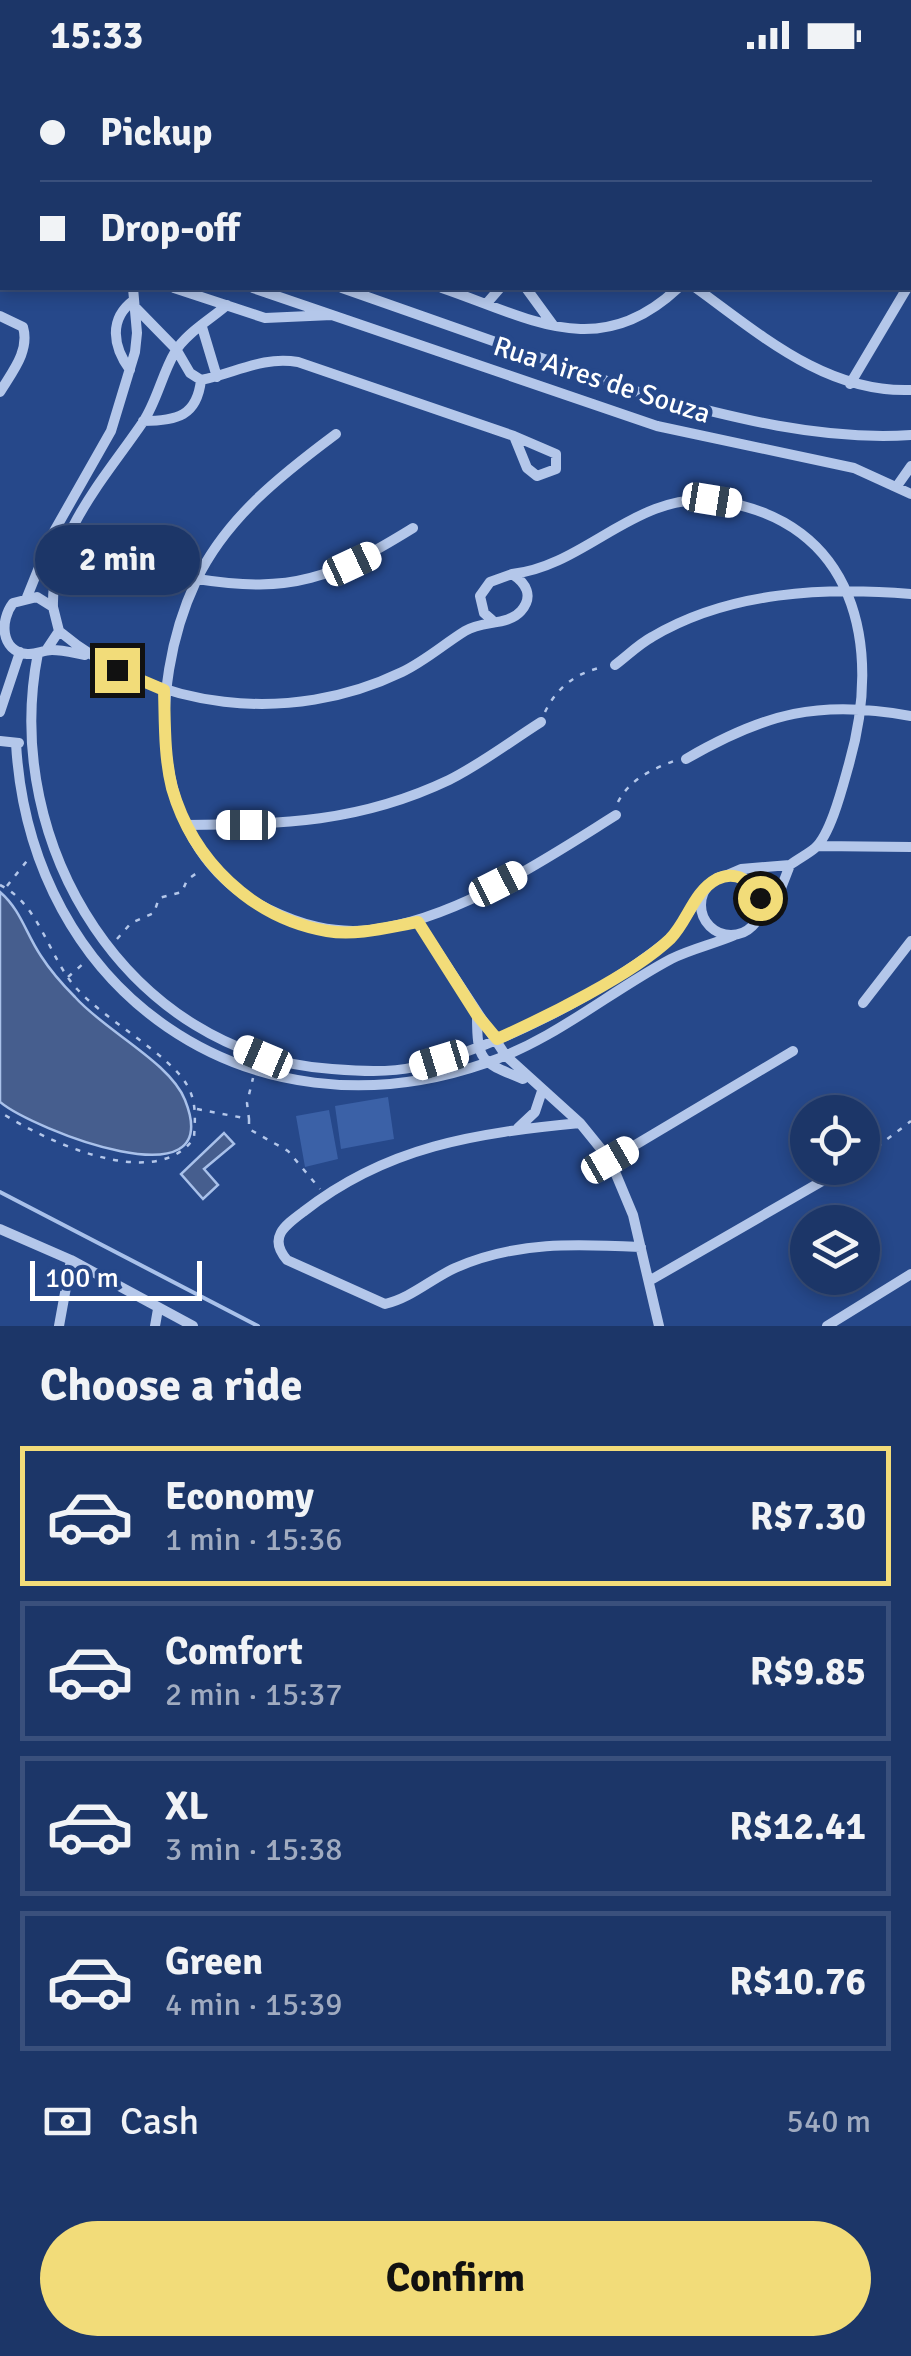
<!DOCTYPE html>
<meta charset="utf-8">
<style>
body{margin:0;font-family:Signika,sans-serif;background:#253e6e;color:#f1f3f6;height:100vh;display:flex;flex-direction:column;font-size:38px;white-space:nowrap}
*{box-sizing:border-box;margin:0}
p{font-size:32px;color:#a0abc0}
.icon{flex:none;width:55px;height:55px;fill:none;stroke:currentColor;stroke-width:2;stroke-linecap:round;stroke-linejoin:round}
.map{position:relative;height:1256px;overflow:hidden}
.side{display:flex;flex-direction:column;background:#1c3668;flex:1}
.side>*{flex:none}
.top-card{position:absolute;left:0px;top:0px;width:912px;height:220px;box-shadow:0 5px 15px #0003,0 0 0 2px #3a507c;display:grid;align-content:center;height:220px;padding:0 40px;background:#1c3668}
.controls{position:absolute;left:790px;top:1025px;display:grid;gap:20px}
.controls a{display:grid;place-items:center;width:90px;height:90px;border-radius:50%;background:#1c3668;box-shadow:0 5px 15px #0003,0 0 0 2px #3a507c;font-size:50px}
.scale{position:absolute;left:30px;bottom:25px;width:172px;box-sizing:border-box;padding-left:10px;border:5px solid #fff;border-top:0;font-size:28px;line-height:35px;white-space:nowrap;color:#fff;-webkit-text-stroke:8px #26488a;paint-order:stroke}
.end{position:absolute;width:45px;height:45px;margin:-22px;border:12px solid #f2dc79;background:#111;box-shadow:0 0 0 5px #111}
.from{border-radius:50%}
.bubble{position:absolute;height:70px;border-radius:35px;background:#1c3668;box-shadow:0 5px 15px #0003,0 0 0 2px #3a507c;font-size:32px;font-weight:700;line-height:70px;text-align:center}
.car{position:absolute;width:30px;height:60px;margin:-30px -15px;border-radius:12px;box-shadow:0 0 8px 2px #0007;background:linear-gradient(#fff 24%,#345 0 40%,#fff 0 76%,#345 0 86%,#fff 0)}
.top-card b{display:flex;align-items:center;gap:35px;height:95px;font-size:38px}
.top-card b+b{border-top:2px solid #3a507c}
.top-card i{width:25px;height:25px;background:#f1f3f6}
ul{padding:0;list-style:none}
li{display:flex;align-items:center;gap:30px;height:140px;margin:0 20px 15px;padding:0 20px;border:5px solid #3a507c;border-radius:0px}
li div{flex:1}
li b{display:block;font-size:38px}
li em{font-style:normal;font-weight:700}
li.current{border-color:#f2dc79}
li>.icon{width:90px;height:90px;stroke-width:1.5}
h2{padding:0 40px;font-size:45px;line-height:120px}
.pay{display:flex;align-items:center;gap:25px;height:110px;padding:0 40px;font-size:38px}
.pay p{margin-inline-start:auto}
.primary-button{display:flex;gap:20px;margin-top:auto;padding:20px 40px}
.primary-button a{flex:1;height:115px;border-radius:60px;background:#f2dc79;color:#111;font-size:40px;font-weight:700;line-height:115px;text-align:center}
.status{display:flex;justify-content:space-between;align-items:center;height:70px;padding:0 50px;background:#1c3668;direction:ltr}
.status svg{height:28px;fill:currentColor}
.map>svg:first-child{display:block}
.green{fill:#3b61a7}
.water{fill:#465e8e;stroke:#a9c1ea;stroke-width:2.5}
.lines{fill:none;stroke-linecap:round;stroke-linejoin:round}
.stream{stroke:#a9c1ea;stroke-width:4}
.path{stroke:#b4c7ea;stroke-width:2.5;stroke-dasharray:5 8;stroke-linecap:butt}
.minor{stroke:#b4c7ea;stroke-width:10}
.route{stroke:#f2dc79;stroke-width:12}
.labels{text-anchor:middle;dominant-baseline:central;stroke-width:9;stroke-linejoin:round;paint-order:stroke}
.street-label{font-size:28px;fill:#fff;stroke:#26488a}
</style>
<div class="status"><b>15:33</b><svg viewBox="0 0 49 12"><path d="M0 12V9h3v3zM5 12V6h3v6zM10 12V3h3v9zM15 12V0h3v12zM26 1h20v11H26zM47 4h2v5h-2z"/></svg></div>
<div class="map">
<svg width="911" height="1256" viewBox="0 0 911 1256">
<rect width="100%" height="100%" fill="#26488a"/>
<path class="green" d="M388,1027l6,42 -53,10 -6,-43z
M329,1040l9,49 -33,8 -9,-51z"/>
<path class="water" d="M0,822c21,18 26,42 41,64 9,14 22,29 34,41 30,34 95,65 110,103 43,107 -153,29 -185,2z
M224,1063l10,11 -30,25 14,16 -15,14 -22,-25z"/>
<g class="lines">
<path class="stream" d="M0,1122l258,134"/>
<path class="path" d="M545,642c12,-25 32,-40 59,-45
M618,732c11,-22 34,-33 56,-41
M0,815c40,19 49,74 77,104 28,31 93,66 110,96 10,17 8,35 7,53 -39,56 -150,2 -194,-26
M7,816l23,-29
M117,869l14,-16 23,-10 5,-15 23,-6 5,-12 14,-10
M68,907l16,-14
M197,1039l52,10 -2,-16 6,-25
M249,1049v10l39,22 32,38
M877,1077l34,-26"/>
<path class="minor" d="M230,0l2,2
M421,0l1,2
M554,0v2
M690,0l1,2
M842,0l2,2
M343,2l2,-2
M393,2l2,-2
M910,63h1
M0,109l2,1
M0,134l2,1
M0,158l2,1
M174,218l91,30 67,-3
M253,218l404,138 197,42 57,26
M342,218l302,106c87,23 176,47 267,41
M442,218c88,30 156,75 236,0
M526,218l27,37
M696,218c65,47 130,105 215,102
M487,233l13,-15
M135,237l41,42 14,24 11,7c35,-7 61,-24 97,-18l216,74 42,18v15l-19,7 -10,-8 -13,-32
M0,246l23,11c7,24 -11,45 -23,65
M202,257l15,50
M130,300c-17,-23 -22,-51 4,-70
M850,314l57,-96
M143,351c34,0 54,-5 58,-41
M336,364c-55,41 -110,84 -140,147 -50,107 -49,269 72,328 33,16 65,25 102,21 86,-10 174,-70 246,-115
M897,416l14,-20
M512,504c74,-8 125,-84 205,-73 139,19 166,145 132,263 -6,21 -18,70 -34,84 -7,6 -17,11 -25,17
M197,509c96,15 135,-1 216,-51
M27,527l25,-62 59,-104 24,-79 2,-19 -4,-45
M53,537c-2,-72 52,-129 90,-185 14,-21 19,-48 32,-70 10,-18 36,-33 52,-47
M59,561c95,80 231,95 343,41 23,-11 42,-28 63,-41 17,-11 43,-5 56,-20 13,-15 5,-28 -9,-37l-22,8 -10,14 4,17 8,7
M47,579l12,-18 -6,-24 -16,-10 -24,6c-13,17 -13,48 14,51 9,1 16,-4 25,-4 11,0 22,3 33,5
M38,583c-38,192 91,402 294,416 26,2 57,4 83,-2 84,-20 182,-71 250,-124 18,-14 25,-38 41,-54
M615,595c12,-9 24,-21 37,-28 77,-46 173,-50 259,-43
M0,642l20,-60
M0,671l19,2
M16,673c14,249 233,402 470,320 68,-23 123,-71 185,-104 20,-10 43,-15 64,-24
M686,689c79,-46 134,-60 225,-43
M186,755c95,0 175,-3 263,-45 32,-16 62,-39 92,-58
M818,776l93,1
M727,805l14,-6 49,-4 -17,44 -14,8
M701 835a30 30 0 1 1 60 0a30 30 0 1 1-60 0Z
M418,852l88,134 74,67 30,37 23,55 26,111
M863,933l48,-62
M477,945c0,47 4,47 46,64
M580,1053c-104,10 -193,23 -277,89 -19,14 -35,26 -16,48l98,44c26,-6 46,-25 70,-36 60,-27 122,-24 186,-21
M518,1058l17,-16 7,-21
M862,1086l7,-4
M610,1090l183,-109
M0,1159l71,31 122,66
M649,1211l196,-113
M59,1256l12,-66
M155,1256l3,-17
M827,1256l84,-52"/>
</g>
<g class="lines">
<path class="route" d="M117,600l47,20c1,32 0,66 8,98 21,73 80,130 155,143 30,5 62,-4 91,-9l59,93 20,24c49,-22 135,-64 173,-100 18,-18 23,-47 47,-60 19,-9 35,2 43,19"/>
</g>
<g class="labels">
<g class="street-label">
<text transform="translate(602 310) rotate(18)">Rua Aires de Souza</text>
</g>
</g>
</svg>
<div class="controls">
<a><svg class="icon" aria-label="locate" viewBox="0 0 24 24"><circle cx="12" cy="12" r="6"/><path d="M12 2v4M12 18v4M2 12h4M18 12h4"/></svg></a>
<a><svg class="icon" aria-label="layers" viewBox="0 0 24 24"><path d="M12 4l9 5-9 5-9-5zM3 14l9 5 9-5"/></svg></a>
</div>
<div class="scale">100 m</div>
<i class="end from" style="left:760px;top:828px"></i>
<i class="end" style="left:117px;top:600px"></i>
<div class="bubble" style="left:35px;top:455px;width:165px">2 min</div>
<i class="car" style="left:712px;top:430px;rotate:99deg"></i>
<i class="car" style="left:352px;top:494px;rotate:65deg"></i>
<i class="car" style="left:246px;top:755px;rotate:270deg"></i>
<i class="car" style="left:498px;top:814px;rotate:63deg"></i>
<i class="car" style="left:263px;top:987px;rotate:293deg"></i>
<i class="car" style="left:439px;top:990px;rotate:253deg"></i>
<i class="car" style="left:610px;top:1090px;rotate:60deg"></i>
<div class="top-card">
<b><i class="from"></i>Pickup</b>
<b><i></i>Drop-off</b>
</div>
</div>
<section class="side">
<h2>Choose a ride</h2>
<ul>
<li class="current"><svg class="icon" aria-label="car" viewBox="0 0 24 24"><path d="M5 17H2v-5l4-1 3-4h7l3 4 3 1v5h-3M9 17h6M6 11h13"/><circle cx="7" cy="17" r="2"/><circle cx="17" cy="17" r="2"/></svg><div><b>Economy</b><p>1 min · 15:36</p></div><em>R$7.30</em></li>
<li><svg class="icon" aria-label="car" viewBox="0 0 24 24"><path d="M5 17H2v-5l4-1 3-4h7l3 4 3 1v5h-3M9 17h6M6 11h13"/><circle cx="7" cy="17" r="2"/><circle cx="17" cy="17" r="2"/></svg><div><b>Comfort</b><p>2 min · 15:37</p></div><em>R$9.85</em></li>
<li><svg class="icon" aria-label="car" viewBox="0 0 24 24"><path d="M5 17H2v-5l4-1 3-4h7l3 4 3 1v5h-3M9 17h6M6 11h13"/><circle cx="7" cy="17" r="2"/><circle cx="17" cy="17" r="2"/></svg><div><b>XL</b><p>3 min · 15:38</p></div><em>R$12.41</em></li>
<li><svg class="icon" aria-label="car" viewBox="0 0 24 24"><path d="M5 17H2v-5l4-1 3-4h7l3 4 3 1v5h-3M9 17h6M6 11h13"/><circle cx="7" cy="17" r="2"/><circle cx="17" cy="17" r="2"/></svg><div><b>Green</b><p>4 min · 15:39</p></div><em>R$10.76</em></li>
</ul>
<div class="pay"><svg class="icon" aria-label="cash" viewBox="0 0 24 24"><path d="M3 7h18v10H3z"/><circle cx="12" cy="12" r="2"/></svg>Cash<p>540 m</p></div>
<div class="primary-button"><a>Confirm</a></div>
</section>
